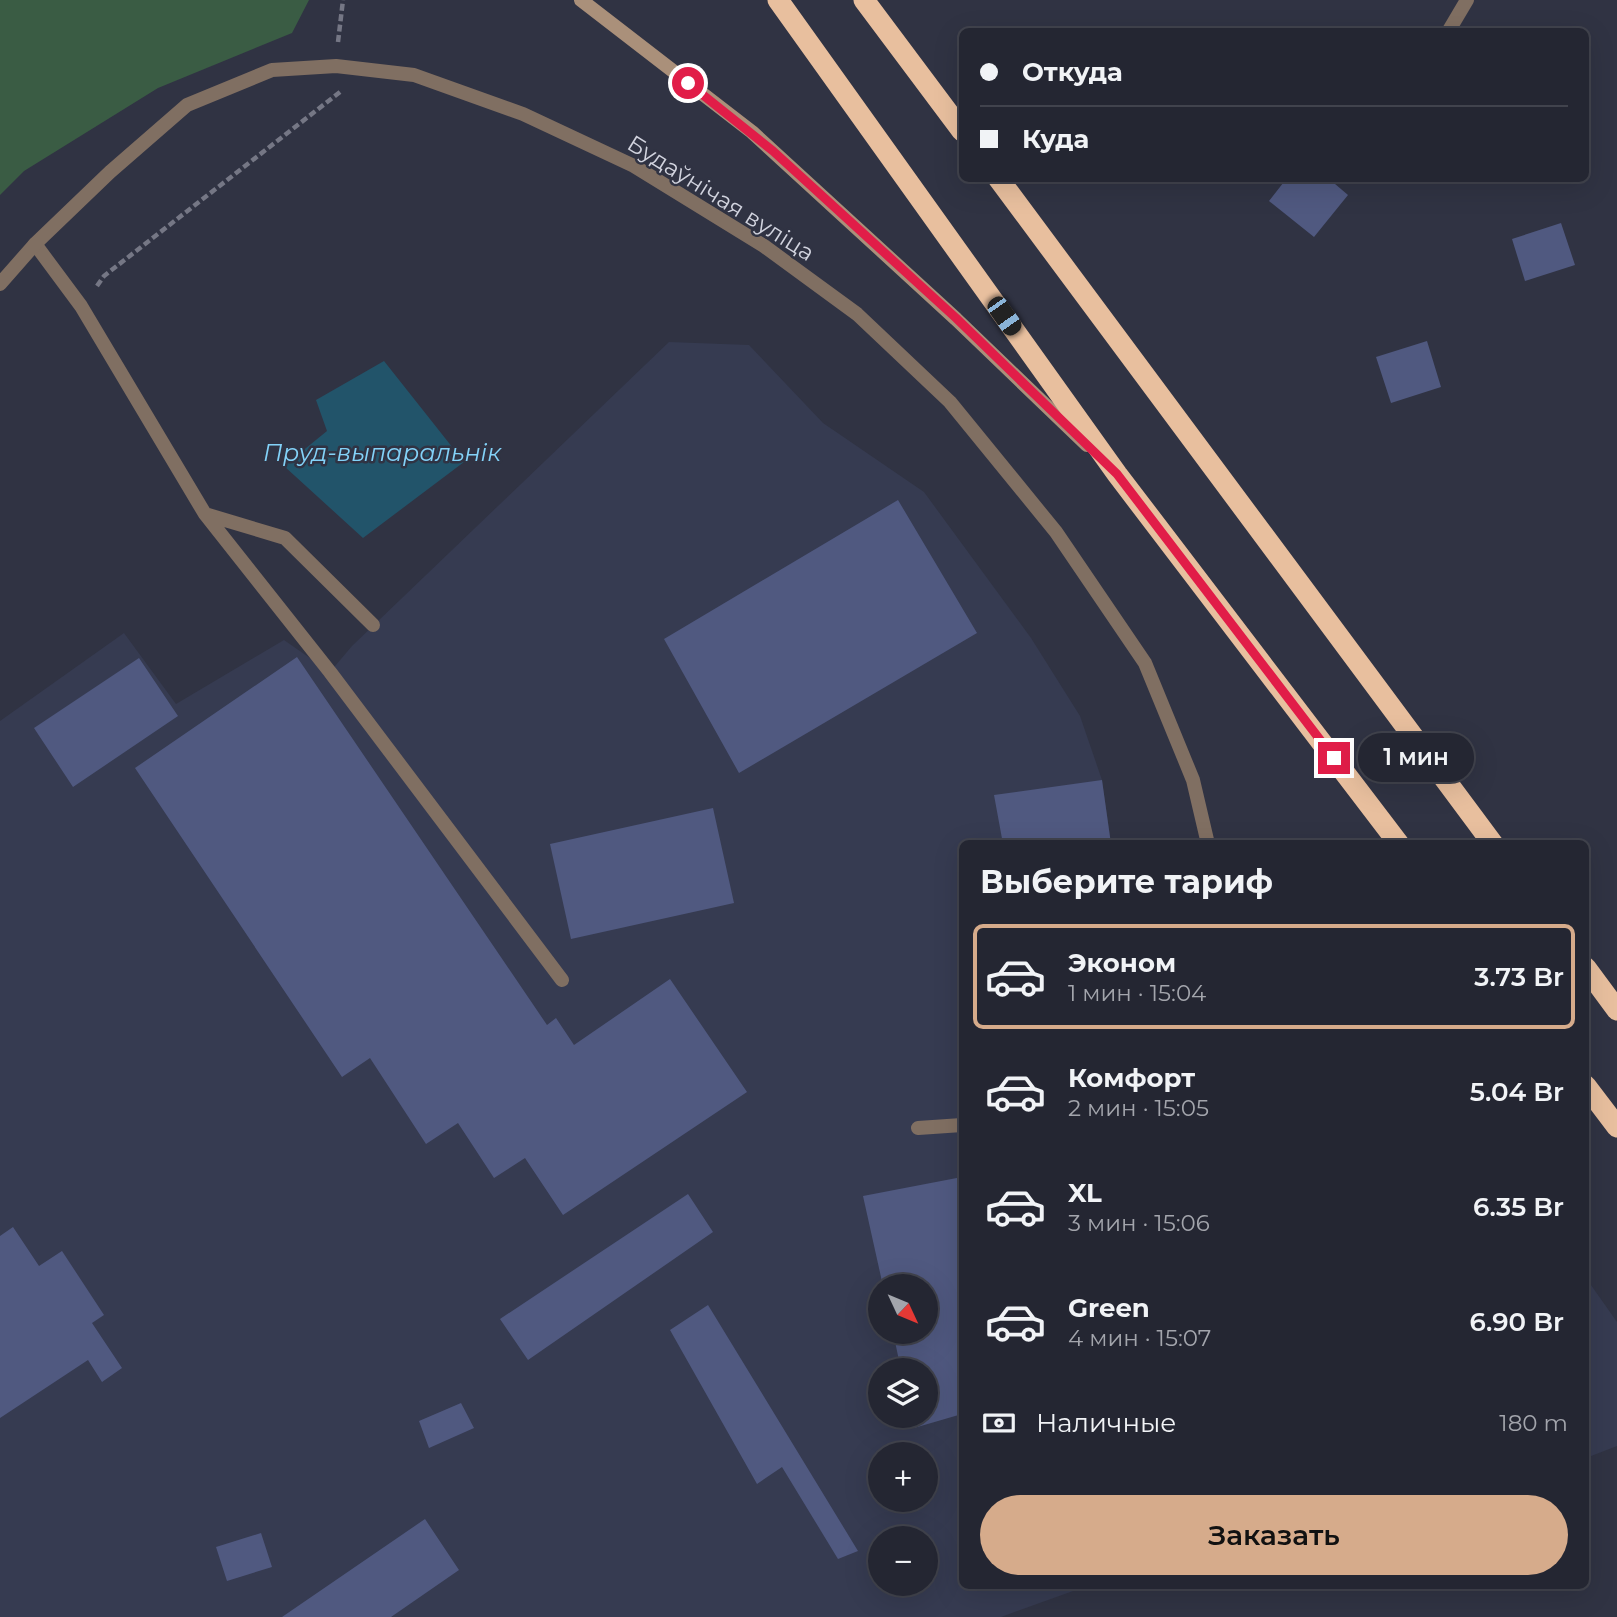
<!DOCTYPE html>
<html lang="ru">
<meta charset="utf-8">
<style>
body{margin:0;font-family:Montserrat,sans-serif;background:#30323e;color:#f1f3f6;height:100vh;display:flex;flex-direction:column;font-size:26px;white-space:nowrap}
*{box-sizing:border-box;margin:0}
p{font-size:23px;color:#a3a5ac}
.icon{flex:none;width:38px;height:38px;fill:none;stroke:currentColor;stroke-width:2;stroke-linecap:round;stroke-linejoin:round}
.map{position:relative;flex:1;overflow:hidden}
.details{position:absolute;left:959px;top:840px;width:630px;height:749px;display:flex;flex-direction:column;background:#242632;border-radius:10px;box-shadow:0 7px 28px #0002,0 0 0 2px #41434d}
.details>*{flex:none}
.guide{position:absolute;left:959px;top:28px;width:630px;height:154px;border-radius:10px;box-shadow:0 7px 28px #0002,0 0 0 2px #41434d;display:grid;align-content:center;height:154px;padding:0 21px;background:#242632}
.needle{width:46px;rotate:134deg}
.controls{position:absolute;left:868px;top:1274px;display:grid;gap:14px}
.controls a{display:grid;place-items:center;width:70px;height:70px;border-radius:50%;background:#242632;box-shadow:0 7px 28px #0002,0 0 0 2px #41434d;font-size:35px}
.end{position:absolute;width:32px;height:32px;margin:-16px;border:9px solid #e11d48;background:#fff;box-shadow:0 0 0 4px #fff}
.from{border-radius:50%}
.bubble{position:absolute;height:49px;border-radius:24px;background:#242632;box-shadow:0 7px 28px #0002,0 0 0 2px #41434d;font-size:23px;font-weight:600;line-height:49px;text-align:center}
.car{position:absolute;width:21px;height:42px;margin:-21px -10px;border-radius:9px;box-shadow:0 0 5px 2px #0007;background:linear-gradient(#222 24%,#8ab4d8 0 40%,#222 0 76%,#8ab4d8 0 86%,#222 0)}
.guide b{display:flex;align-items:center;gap:24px;height:66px;font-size:26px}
.guide b+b{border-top:2px solid #41434d}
.guide i{width:18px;height:18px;background:#f1f3f6}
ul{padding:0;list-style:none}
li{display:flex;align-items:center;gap:21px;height:105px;margin:0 14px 10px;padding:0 7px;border:4px solid transparent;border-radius:10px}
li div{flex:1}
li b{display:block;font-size:26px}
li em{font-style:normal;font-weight:600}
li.selected{border-color:#d6ab8b}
li>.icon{width:63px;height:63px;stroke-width:1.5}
h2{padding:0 21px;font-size:32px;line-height:84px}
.pay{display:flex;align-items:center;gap:18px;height:77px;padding:0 21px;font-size:26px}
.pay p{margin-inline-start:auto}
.primary-button{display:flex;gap:14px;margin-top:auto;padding:14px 21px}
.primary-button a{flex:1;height:80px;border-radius:42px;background:#d6ab8b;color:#111;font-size:28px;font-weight:600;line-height:80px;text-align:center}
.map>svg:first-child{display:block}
.built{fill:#363b51;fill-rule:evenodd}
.green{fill:#3a5c44}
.water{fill:#22546a}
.building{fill:#505980}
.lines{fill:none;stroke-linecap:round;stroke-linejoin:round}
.path{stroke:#757785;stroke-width:4.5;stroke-dasharray:7 3.5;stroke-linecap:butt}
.lane{stroke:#806f62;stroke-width:14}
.street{stroke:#806f62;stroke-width:14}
.secondary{stroke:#aa907a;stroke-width:14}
.highway{stroke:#e8bf9e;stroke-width:21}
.route{stroke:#e11d48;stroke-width:9}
.labels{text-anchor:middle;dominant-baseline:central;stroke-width:5;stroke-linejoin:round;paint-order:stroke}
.street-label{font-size:23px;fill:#d2d4df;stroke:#303343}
.water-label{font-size:24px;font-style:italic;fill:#83d2f8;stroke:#303343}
</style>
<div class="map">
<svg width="1617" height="1617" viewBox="0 0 1617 1617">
<rect width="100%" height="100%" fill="#303343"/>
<path class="built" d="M669,342l80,3 74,78 101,69 107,146 49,78 22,64 9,63 -149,1v742h125l-86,31h-1001v-896l124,-88 52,71 108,-64 46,32 22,-26zM880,1286h46v46h-46zM880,1370h46v46h-46zM880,1454h46v46h-46zM880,1538h46v46h-46z
M1586,1278l31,44v124l-31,12z"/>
<path class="green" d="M0,0h309l-17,33 -134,55 -134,83 -24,24z"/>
<path class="water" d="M384,361l80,101 -101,76 -79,-72 43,-35 -11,-31z"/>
<path class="building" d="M1287,178h41l20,17 -34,42 -45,-36z
M1561,223l14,42 -50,16 -13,-42z
M1427,341l14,46 -50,16 -15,-46z
M898,500l79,133 -238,140 -75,-134z
M297,657l250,368 9,-7 18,27 96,-66 77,113 -184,123 -38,-57 -31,20 -36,-55 -32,21 -56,-86 -28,19 -207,-309z
M139,658l39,58 -105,71 -39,-59z
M1102,780l9,64h-108l-9,-49z
M713,808l21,95 -163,36 -21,-95z
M962,1177v237l-48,14 -3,-12h15v-46h-25l-8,-38h33v-46h-43l-20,-90z
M688,1194l25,38 -185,128 -28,-41z
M13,1227l26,39 23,-15 42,64 -12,8 30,45 -20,14 -14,-22 -88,58v-182z
M708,1305l150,246 -20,8 -56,-92 -25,17 -87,-154z
M461,1403l13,25 -45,20 -10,-27z
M425,1519l34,51 -68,47h-109z
M261,1533l11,34 -45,14 -11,-34z"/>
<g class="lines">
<path class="path" d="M338,42l5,-42
M97,286l7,-10 236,-184"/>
<path class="lane" d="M1448,32l19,-32
M35,244l46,62 124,208 125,158 232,308
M205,514l80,24 88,87
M918,1128l44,-3"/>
<path class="street" d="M0,284l35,-40 75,-72 77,-67 85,-35 64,-4 78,9 109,39 111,52 130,80 93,68 93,88 106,130 89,131 48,117 15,64"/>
<path class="secondary" d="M581,0l171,132 204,187 131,126"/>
<path class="highway" d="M778,0l339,474 282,370
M864,0l98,131
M998,178l495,666
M1586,968l31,42
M1586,1086l31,41"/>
</g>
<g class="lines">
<path class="route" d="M688,83l85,68 183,167 161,156 217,284"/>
</g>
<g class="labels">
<g class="street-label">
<text transform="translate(721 198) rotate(32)">Будаўнічая вуліца</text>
</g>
<g class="water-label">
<text x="382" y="452">Пруд-выпаральнік</text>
</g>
</g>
</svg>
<div class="controls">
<a><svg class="needle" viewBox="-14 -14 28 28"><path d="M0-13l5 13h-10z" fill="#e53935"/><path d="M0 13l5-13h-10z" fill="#a3a5ac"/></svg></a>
<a><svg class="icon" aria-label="layers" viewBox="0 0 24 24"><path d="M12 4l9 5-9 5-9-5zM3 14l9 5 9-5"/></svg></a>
<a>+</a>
<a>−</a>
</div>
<i class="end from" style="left:688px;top:83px"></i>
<i class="end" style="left:1334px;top:758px"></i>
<div class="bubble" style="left:1358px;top:733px;width:116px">1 мин</div>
<i class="car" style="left:1004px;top:316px;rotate:145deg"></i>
<div class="guide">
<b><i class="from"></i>Откуда</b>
<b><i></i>Куда</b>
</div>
<section class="details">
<h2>Выберите тариф</h2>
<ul>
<li class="selected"><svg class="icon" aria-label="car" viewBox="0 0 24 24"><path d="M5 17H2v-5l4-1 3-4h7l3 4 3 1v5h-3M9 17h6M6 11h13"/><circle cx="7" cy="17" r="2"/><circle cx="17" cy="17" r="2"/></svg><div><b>Эконом</b><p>1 мин · 15:04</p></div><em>3.73 Br</em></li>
<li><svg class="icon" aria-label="car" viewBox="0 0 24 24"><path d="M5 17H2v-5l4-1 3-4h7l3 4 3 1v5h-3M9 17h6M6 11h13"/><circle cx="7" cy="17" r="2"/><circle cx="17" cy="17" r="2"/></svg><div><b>Комфорт</b><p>2 мин · 15:05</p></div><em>5.04 Br</em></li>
<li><svg class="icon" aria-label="car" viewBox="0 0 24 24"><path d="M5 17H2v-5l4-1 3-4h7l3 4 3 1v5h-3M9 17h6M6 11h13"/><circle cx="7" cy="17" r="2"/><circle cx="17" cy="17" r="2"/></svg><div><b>XL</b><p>3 мин · 15:06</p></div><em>6.35 Br</em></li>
<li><svg class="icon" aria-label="car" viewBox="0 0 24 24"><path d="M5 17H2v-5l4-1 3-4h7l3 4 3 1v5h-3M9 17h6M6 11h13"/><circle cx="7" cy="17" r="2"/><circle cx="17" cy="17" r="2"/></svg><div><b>Green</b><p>4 мин · 15:07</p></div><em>6.90 Br</em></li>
</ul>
<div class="pay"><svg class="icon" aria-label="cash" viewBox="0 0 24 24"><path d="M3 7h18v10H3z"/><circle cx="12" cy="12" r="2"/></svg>Наличные<p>180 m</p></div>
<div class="primary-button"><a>Заказать</a></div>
</section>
</div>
